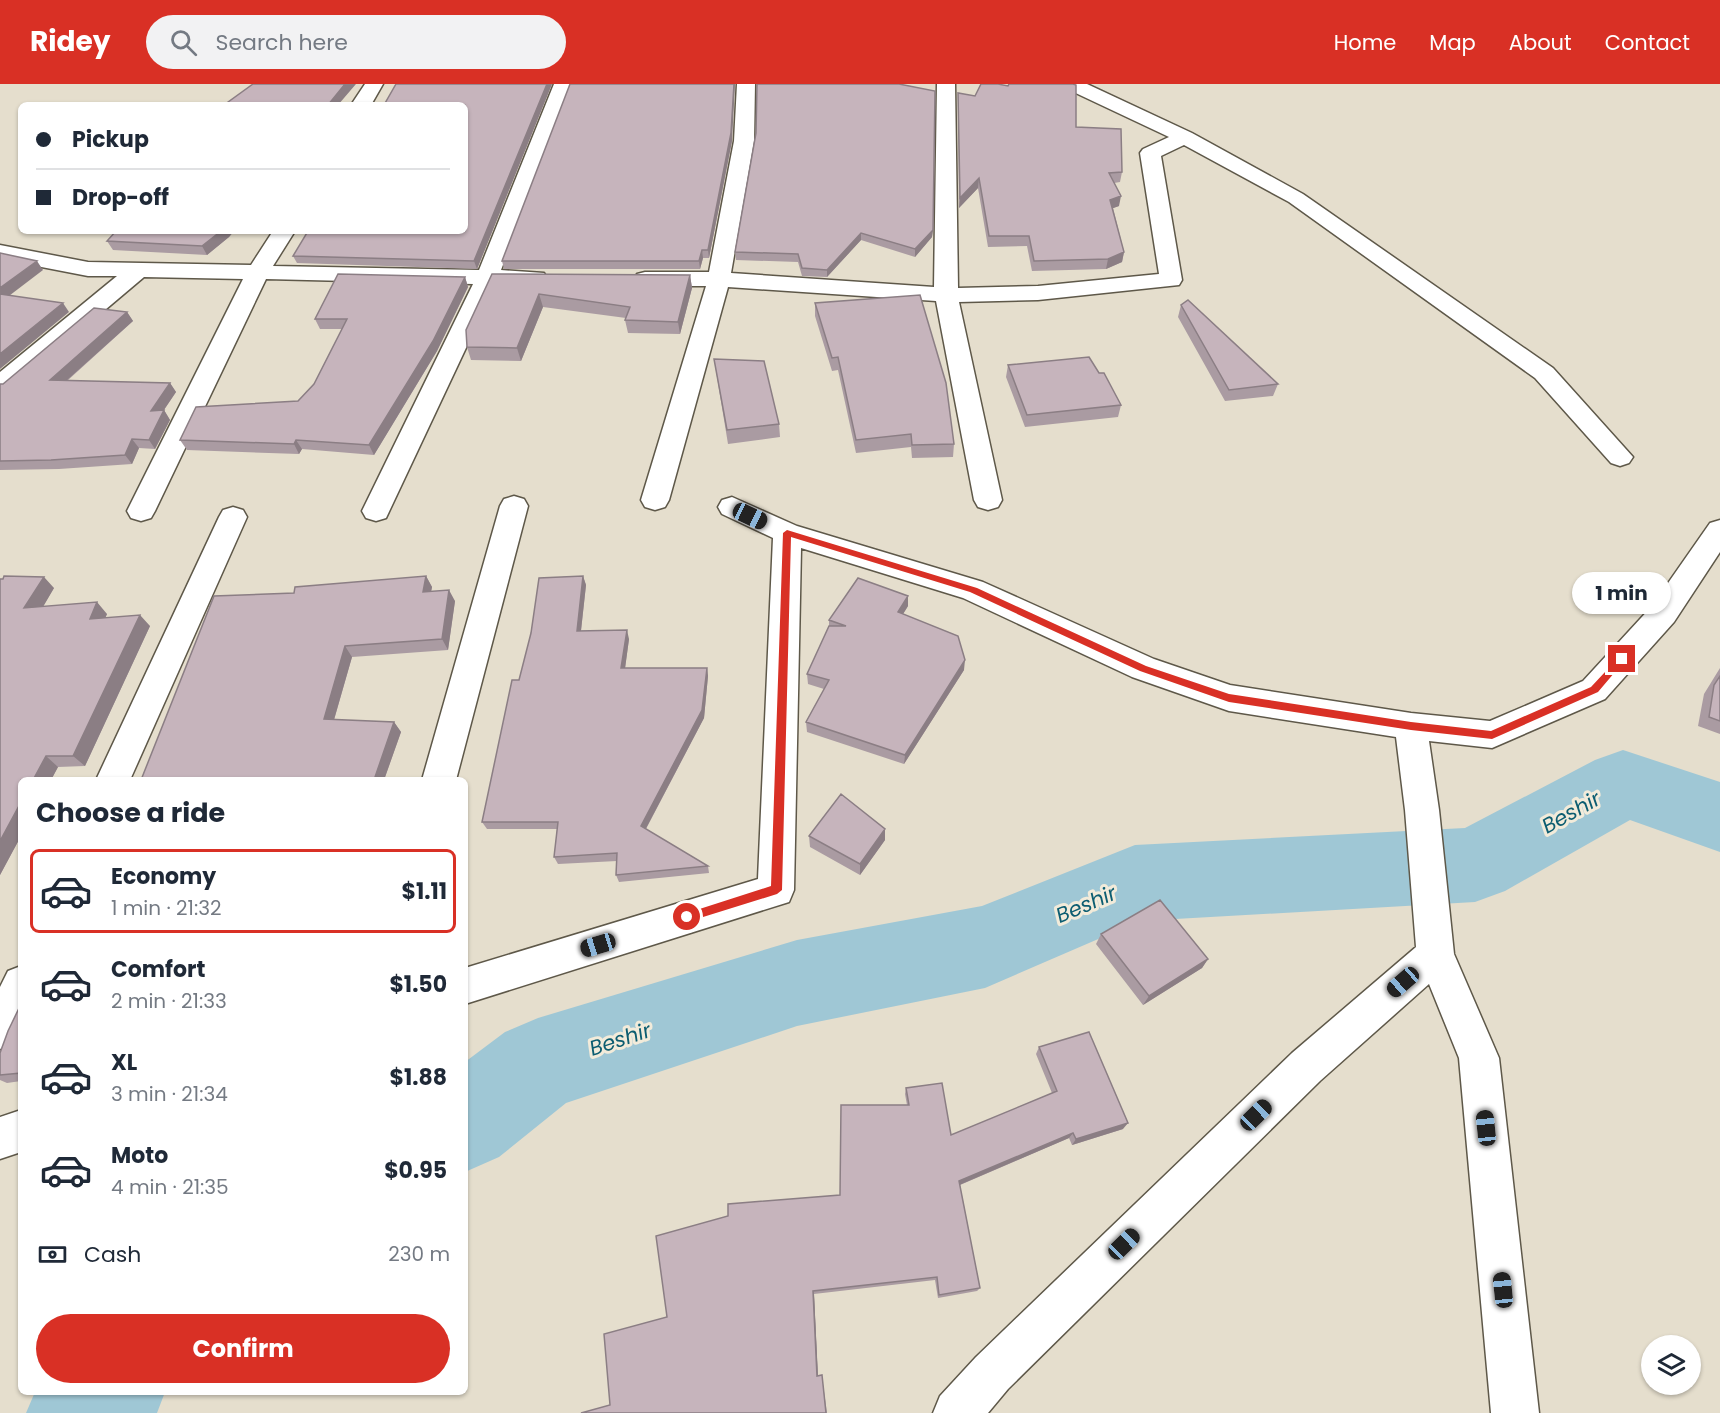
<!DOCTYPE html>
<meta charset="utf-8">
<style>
body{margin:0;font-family:Poppins,sans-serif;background:#f2f2f3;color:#1f2937;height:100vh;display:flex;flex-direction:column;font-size:22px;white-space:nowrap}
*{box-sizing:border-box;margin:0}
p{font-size:20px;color:#747a83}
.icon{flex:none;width:33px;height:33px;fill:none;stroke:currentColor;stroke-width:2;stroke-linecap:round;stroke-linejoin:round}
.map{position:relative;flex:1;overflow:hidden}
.details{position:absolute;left:18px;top:693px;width:450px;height:618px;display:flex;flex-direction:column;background:#fff;border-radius:9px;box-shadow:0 2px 4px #0004}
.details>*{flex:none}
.hud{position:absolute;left:18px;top:18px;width:450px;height:132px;border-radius:9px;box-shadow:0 2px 4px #0004;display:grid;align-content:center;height:132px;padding:0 18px;background:#fff}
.buttons{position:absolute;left:1641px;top:1251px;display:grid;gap:12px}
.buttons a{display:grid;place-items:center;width:60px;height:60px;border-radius:50%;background:#fff;box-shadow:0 2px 4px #0004;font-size:30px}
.end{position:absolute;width:27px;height:27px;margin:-14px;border:8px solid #d93025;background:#fff;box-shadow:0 0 0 3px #fff}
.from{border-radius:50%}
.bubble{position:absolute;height:42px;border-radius:21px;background:#fff;box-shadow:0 2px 4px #0004;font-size:20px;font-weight:700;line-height:42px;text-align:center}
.car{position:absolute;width:18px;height:36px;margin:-18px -9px;border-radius:8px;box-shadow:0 0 4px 2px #0007;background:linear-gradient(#222 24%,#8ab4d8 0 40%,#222 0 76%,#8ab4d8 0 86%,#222 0)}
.hud b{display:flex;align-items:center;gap:21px;height:57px;font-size:22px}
.hud b+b{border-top:2px solid #e0e1e3}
.hud i{width:15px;height:15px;background:#1f2937}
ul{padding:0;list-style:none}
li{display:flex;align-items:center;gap:18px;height:84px;margin:0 12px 9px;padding:0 6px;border:3px solid transparent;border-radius:9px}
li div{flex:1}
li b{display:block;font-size:22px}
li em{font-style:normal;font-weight:700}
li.active{border-color:#d93025}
li>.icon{width:54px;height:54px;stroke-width:1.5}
h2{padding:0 18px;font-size:27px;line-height:72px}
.pay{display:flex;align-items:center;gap:15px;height:66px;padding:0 18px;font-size:22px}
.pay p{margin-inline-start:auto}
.button{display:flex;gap:12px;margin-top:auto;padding:12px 18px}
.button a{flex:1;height:69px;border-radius:36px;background:#d93025;color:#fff;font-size:24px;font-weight:700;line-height:69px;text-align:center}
header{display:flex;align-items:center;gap:36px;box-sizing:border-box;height:84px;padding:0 30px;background:#d93025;color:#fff}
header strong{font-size:28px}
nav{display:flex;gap:33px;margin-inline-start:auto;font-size:21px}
.search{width:420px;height:54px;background:#f2f2f3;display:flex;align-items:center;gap:15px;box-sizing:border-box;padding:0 21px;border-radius:33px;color:#747a83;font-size:22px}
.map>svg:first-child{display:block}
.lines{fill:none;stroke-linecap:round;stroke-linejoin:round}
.river{fill:#9fc7d5;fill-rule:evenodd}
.street-casing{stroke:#5e5849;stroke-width:3}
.street{fill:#fff;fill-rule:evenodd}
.wall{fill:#aa9ba2}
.shaded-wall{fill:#8b7e84}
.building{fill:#c6b4bc;stroke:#8b7e84;stroke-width:1.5}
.route{fill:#d93025}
.labels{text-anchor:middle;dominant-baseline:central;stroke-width:6;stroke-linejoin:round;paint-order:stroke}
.water-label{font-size:21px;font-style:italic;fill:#0c5d71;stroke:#f2ebda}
</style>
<header>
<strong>Ridey</strong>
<div class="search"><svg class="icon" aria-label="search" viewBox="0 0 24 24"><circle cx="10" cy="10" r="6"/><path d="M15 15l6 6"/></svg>Search here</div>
<nav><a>Home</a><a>Map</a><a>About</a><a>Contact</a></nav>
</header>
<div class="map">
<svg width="1720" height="1329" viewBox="0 0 1720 1329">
<rect width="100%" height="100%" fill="#e5decd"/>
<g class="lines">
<path class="river" d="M1623,666l97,32v70l-90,-32 -125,71 -30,11 -335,19 -155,67 -188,38 -231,77 -67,54 -34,15v-110l40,-30 33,-14 259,-78 185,-34 153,-61 330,-17 130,-68z
M35,1308h130l-8,21h-131z"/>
<g class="street-casing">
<path id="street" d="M365,0h18l-12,21h-20z
M554,0h18l-71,186 43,3 3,5 -3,5 -8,2 -40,-1 -110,234 -10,3 -10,-3 -4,-7 111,-227 -207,-5 -111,232 -4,7 -10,3 -10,-3 -4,-7 116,-232 -99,-2 -135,114 -9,2v-21l117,-96h-29l-88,-17v-14l88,17 163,3 22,-34h22l-22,35 206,4z
M737,0h18l-1,57 -23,132 203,14 3,-203h18l3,204 80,-2 121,-12 -19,-121 3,-4 26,-12 -104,-49 -2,-4h24l105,49 111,61 250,174 80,89 -4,6 -9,3 -9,-3 -76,-85 -246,-176 -105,-57 -23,11 21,124 -3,5 -141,15 -79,2 43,198 -4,7 -10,3 -10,-3 -4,-7 -38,-199 -208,-14 -59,213 -4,7 -10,3 -10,-3 -4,-7 65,-214h-61l-8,-2 -3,-5 3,-5 8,-2h64l25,-131z
M514,412l10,3 4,7 -72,274h-34l78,-274 4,-7z
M732,413l65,29 186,56 171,77 76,26 181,28 79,8 93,-40 69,-75 58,-83 10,-3v32l-46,70 -69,77 -113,49 -63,-7 10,69 15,144 45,104 40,355h-48l-32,-355 -30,-74 -109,97 -312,308 -20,24h-55l7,-17 36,-39 316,-304 124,-106 -11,-137 -9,-73 -167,-26 -97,-34 -169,-79 -162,-50 -7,342 -5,12 -324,102v-36l293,-89 15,-341 -51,-24 -4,-7 4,-7z
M233,423l10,3 4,7 -117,263h-34l123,-263 4,-7z
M21,882v61l-7,17 -14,5v-62l8,-16z
M21,1026v42l-21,7v-42z"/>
</g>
<use href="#street" class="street"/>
</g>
<path class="wall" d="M552,0l-75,185 -180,-6 -4,-7z
M958,9l118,34 46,45 -2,10 -6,1 5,23 -6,2 11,44 -2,10 -16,7 -74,2 -5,-25 -39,1 -10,-59 -19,20 -1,-105z
M756,49l177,97 -1,7 -17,20 -54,-17 -34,37 -25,-1 -4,-14 -62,-2 -1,-8z
M732,57l-23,117h-6l-3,11h-196l-2,-8z
M116,147h118l-5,6 -22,18 -94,-5 -6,-9z
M492,190l198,1 2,13 -12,46 -52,-1 -3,-13 1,-2 -83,-11 -22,54 -50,-1 -4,-13z
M465,193l3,10 -31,64 -63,104 -72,-6 -3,5 -112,-4 -7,-10 118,-39 16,-17 28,-55h-22l-5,-10z
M815,219l139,141 -1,13 -41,1 -1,-11 -55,6 -18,-83 -6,1 -17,-55z
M1181,221l97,79 -5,12 -48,5 -47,-84z
M127,228l6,9 -66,60 103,2 6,9 -12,18 6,10 -15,29 -16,-1 -7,16 -73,5 -59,1v-86h3z
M714,275l65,65 1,13 -52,7z
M1008,281l91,8 22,32 -3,12 -93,10 -19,-50z
M426,492l6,11 -1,4 24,10 -7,49 -96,7 -18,63 60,2 7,10 -17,48h-243l153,-187z
M583,492l3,9 -5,46 48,8 -4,29h82l1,8 -4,42 -58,111 62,37 1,7 -90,9 -3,-7 1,-14 -59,3 -4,-7 3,-28h-70l-5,-7z
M0,495l54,9 -11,18 64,8 -2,4 45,8 -65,140 -27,1 -58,108z
M908,522l-5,8 61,56 -60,94 -97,-32 -1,-10 18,-33 -16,-5 -1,-10 22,-48v-6z
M1720,584v66l-22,-8 6,-32z
M809,752l76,4 -25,35 -50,-28z
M1101,850l107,25 -6,9 -59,37 -47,-61z
M21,920v77l-14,2 -7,-3v-27z
M1039,963l84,82 -51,16 -3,-7 -109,47 20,103 -3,3 -39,7 -3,-18 -121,14 4,82 4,-1v2l5,36h-246l29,-8 57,-88 173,-122 67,-90 -2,-11 1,-6 45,47 101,-42 -16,-39z"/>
<path class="shaded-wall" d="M345,0h11l-18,21h-10z
M547,0h5l-75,185 -3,-8z
M734,0h1l-3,57 -23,117 -1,-8z
M979,94l-1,10 -19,20 1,-10z
M1121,112l-2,10 -11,4 2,-10z
M933,146l-1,7 -17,20v-8z
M221,147h13l-5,6 -22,18 -5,-9z
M861,149v7l-34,37v-7z
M702,166l1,8 -3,11 -1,-8z
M1124,168l-2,10 -16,7 2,-10z
M37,177l6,9 -42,32 -1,-1v-13z
M690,191l2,13 -12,46 -2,-12z
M465,193l3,10 -31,64 -63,104 -5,-10z
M539,210l4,13 -22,54 -4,-13z
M63,219l6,9 -69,57v-15z
M127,228l6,9 -76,68 -7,-9z
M170,299l6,9 -19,28 -6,-9z
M164,326l6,10 -15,29 -6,-9z
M132,355l7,9 -7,16 -7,-9z
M296,356l6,9 -3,5 -5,-10z
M426,492l6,11 -3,16 -6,-11z
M583,492l3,9 -6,54 -3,-8z
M44,493l10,11 -18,31 -12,-11z
M449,506l6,11 -7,49 -6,-11z
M908,512v10l-10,16v-10z
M97,518l10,12 -7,16 -10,-11z
M140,531l10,11 -65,140 -12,-10z
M627,546l2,9 -5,37 -3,-8z
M345,562l7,11 -21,73 -7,-11z
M965,576l-1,10 -60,94 1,-9z
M707,584l1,8 -4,42 -61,116 -2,-8z
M394,638l7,10 -17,48h-10z
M46,672l12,11 -7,13h-18z
M21,718v34l-21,39v-34z
M885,745v11l-25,35v-11z
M1208,875l-6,9 -59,37 6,-9z
M1128,1039l-5,6 -51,16 4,-6z
M1073,1049l-4,5 -112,48 2,-5z
M813,1207l1,3 4,84 -1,-2z"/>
<path class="building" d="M253,0h92l-17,21h-104z
M396,0h151l-73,177 -181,-5 15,-25h157v-126h-81z
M570,0h164l-3,49 -23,117h-6l-3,11h-197z
M757,0h142l36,7 -2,139 -18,19 -54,-16 -34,37 -25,-2 -4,-14 -63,-2 21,-119z
M981,0h17l10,2 1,-2h64l3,1v42l45,2 1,43 -13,1 12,23 -11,4 14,52 -16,7 -74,2 -5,-25h-40l-10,-58 -19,20 -2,-105 17,3z
M116,147h105l-19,15 -95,-5z
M0,169l37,8 -37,27z
M338,190l127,3 -32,64 -64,104 -73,-5 -2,4 -114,-4 16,-33 102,-6 16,-17 33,-65h-32z
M492,190l198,1 -12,47 -53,-2 5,-13 -91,-13 -22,54 -50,-1 -1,-17z
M0,210l63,9 -63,51z
M920,211l26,88 8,61 -42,1 -1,-11 -55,6 -18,-83 -6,1 -17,-55z
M1188,216l90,84 -49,6 -48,-85z
M94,224l33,4 -77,68 120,3 -19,28 13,-1 -15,30 -17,-1 -7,16 -74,5 -51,1v-77h3z
M1089,273l10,16h5l17,32 -94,10 -19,-50z
M714,275l50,2 15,63 -52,6z
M4,492l40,1 -20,31 73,-6 -7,17 50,-4 -67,141h-27l-13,24h-12v22l-21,39v-262h3z
M426,492l-3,16 26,-2 -7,49 -97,7 -21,73 70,3 -20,58h-233l73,-184 80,-3 1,-6z
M583,492l-6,55 50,-1 -6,38h86l-5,42 -61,116 67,40 -92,9 1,-22 -63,4 4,-35h-76l30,-142h7l12,-47 8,-55z
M858,494l50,18 -10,16 60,24 7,24 -60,95 -99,-33 23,-42 -22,-6 22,-48h17l-17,-6z
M1720,592v45l-11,-4 5,-32z
M841,710l44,35 -25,35 -51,-28z
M1160,816l48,59 -59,37 -48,-62z
M21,920v69l-21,2v-22l8,-22z
M1089,948l39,91 -52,16 -3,-6 -114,48 21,107 -41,7 -2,-18 -124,14 4,85 5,-1 4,38h-245l29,-8 -6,-71 63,-17 -11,-81 72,-20v-12l112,-9 1,-90h68l-3,-17 36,-5 9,52 106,-44 -18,-44z"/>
<path class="route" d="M787,446l190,58 169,78 83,28 182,28 80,9 100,-44 28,-30h6l1,2 -28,33 -106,47 -81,-9 -182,-28 -89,-31 -170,-79 -179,-55 -9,353 -5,4 -90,28 -3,-1v-7l87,-28 12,-353z"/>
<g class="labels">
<g class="water-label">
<text transform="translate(1571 728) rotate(-29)">Beshir</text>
<text transform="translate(1086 820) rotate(-23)">Beshir</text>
<text transform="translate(620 955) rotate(-18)">Beshir</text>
</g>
</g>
</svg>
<div class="buttons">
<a><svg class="icon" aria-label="layers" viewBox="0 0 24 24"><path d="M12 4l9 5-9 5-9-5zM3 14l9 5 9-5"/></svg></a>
</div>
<i class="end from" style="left:687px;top:833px"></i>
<i class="end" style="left:1622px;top:575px"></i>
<div class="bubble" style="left:1572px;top:488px;width:99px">1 min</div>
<i class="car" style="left:750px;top:432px;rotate:115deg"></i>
<i class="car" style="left:598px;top:861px;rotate:253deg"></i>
<i class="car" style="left:1403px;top:898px;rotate:229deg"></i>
<i class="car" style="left:1256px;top:1031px;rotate:46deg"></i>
<i class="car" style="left:1486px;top:1044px;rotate:354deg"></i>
<i class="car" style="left:1124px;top:1160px;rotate:46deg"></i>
<i class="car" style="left:1503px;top:1206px;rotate:354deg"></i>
<div class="hud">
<b><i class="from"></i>Pickup</b>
<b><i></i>Drop-off</b>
</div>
<section class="details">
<h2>Choose a ride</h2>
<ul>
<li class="active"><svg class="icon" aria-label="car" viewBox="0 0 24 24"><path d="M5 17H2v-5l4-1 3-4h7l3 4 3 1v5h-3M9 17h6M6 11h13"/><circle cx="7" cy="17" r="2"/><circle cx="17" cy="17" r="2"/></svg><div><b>Economy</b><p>1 min · 21:32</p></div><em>$1.11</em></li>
<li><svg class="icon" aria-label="car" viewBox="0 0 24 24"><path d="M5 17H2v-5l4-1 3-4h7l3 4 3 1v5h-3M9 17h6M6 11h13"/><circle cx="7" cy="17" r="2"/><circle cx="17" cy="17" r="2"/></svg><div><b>Comfort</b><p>2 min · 21:33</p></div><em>$1.50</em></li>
<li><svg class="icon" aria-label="car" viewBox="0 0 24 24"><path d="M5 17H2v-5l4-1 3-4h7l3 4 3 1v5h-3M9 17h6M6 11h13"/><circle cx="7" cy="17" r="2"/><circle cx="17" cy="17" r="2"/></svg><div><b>XL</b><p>3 min · 21:34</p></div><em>$1.88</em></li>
<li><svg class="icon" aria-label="car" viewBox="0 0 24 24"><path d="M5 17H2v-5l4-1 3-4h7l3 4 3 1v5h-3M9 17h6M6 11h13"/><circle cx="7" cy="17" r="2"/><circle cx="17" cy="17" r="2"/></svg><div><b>Moto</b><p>4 min · 21:35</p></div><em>$0.95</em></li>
</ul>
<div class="pay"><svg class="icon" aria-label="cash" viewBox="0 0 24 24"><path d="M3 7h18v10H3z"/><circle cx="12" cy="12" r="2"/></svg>Cash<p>230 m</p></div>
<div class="button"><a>Confirm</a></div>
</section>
</div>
